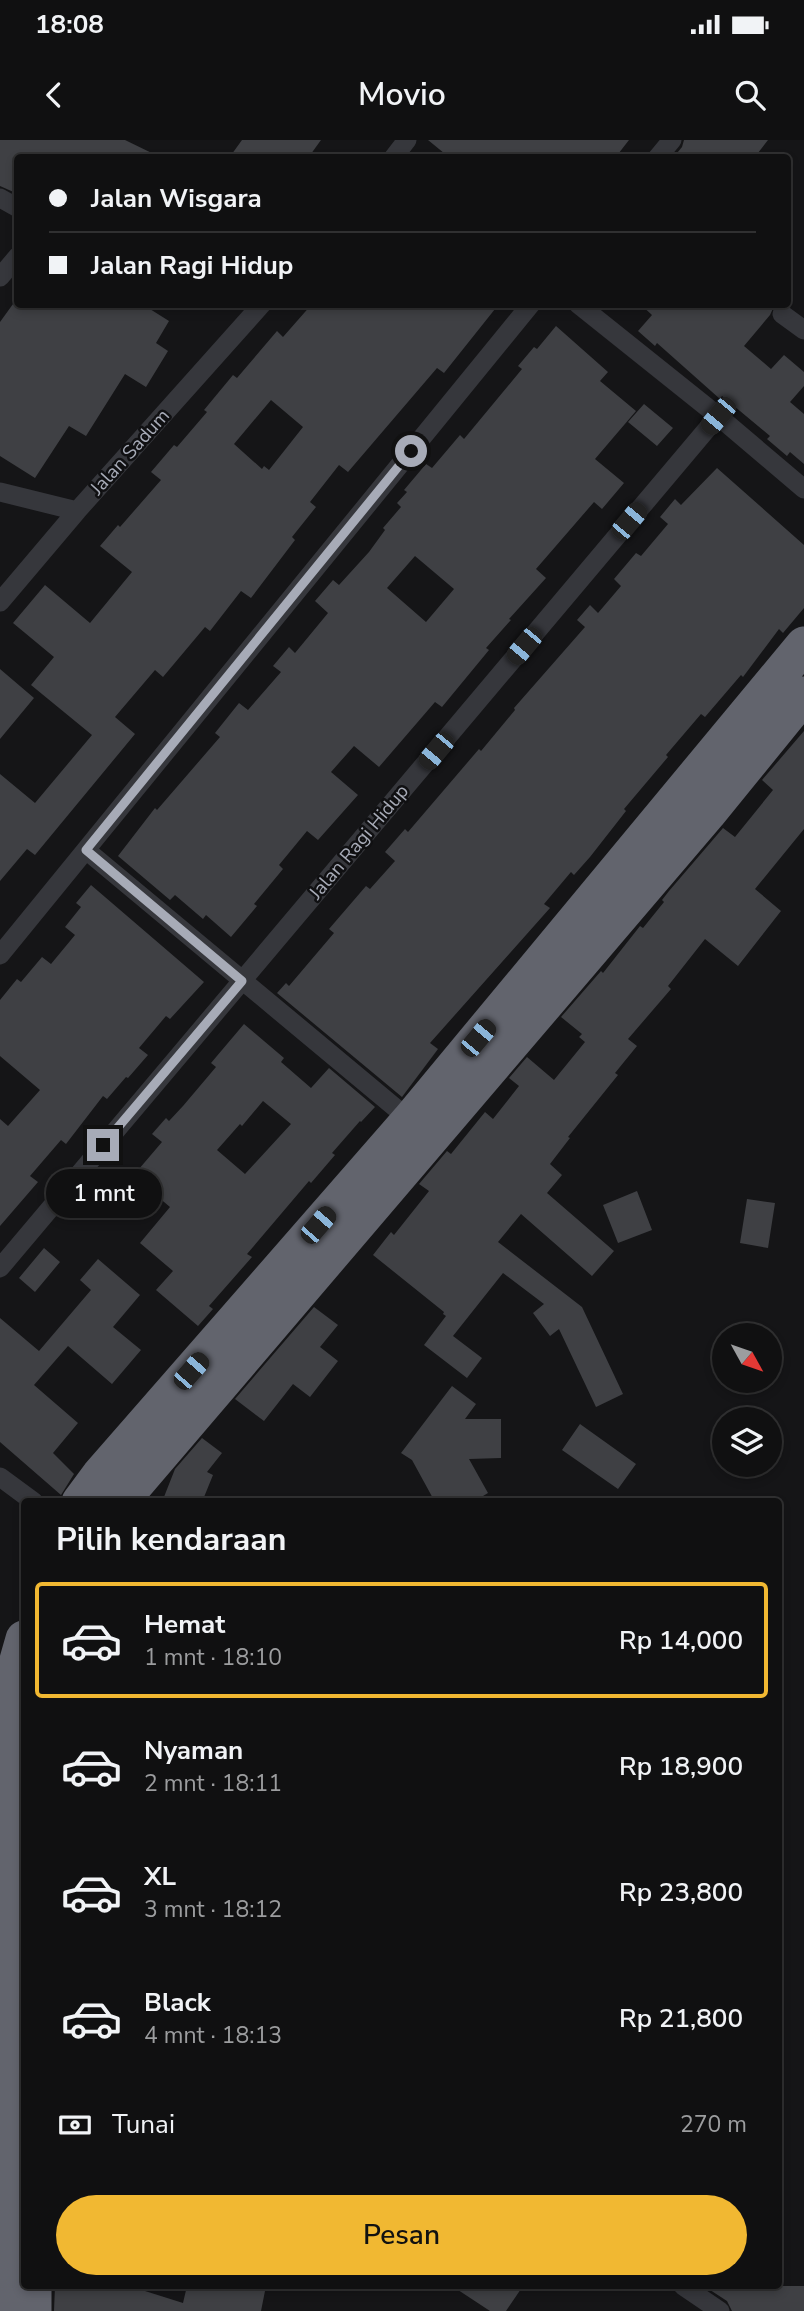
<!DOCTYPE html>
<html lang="id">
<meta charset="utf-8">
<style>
body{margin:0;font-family:"Nunito Sans",sans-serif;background:#1e1e1f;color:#f1f3f6;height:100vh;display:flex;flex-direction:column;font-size:26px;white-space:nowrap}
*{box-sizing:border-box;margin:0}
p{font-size:23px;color:#9c9d9f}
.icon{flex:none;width:38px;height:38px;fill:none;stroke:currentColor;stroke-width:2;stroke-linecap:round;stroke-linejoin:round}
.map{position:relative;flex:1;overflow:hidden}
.sheet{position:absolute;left:21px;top:1358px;width:761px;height:791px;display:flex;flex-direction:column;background:#101011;border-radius:7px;box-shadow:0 4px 10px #0003,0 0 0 2px #303031}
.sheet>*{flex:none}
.banner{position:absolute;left:14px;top:14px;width:777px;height:154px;border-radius:7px;box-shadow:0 4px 10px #0003,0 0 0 2px #303031;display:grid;align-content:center;height:154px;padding:0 35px;background:#101011}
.needle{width:46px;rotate:130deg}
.fabs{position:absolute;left:712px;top:1183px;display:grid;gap:14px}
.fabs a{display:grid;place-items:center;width:70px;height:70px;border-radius:50%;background:#101011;box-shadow:0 4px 10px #0003,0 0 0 2px #303031;font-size:35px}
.end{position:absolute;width:32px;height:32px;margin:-16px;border:9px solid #a7abb7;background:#111;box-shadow:0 0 0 4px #111}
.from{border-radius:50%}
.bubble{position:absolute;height:49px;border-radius:24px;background:#101011;box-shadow:0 4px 10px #0003,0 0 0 2px #303031;font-size:23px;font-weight:600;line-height:49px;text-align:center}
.car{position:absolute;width:21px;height:42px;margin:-21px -10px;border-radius:9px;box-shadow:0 0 5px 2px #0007;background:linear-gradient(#222 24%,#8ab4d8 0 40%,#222 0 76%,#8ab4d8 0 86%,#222 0)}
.banner b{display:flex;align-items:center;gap:24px;height:66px;font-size:26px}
.banner b+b{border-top:2px solid #303031}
.banner i{width:18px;height:18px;background:#f1f3f6}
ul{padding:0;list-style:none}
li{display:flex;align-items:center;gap:21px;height:116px;margin:0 14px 10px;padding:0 21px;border:4px solid transparent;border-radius:7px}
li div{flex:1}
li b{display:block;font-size:26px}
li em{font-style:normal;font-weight:600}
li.active{border-color:#f1b832}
li>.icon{width:63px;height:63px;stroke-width:1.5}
h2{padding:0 35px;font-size:32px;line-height:84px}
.pay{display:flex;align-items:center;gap:18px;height:77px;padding:0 35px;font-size:26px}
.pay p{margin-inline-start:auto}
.cta{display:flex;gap:14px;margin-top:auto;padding:14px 35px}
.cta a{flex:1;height:80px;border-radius:42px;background:#f1b832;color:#111;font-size:28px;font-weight:600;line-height:80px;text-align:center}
.status{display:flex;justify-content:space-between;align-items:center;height:49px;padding:0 35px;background:#101011;direction:ltr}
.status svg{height:19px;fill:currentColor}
header{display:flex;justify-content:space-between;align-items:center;height:91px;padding:0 35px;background:#101011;font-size:32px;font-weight:600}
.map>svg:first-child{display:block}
.building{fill:#3f4044;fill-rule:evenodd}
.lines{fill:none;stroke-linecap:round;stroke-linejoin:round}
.street{stroke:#36373c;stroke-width:19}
.highway{stroke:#62646d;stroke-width:37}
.route{stroke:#a7abb7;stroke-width:9}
.labels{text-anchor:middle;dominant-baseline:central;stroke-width:5;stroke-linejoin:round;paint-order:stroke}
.street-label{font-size:19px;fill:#a7abb7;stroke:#101012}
</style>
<div class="status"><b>18:08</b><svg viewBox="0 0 49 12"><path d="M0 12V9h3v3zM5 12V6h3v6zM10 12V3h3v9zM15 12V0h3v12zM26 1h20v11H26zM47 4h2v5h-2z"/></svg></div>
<header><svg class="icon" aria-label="back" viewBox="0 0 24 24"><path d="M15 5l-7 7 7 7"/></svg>Movio<svg class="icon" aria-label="search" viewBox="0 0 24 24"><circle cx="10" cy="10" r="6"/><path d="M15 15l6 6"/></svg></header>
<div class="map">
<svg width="804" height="2171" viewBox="0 0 804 2171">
<rect width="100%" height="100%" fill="#151517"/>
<path class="building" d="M0,0h125l37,18h-144v36l-18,-8z
M242,0h79l-13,18h-79z
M428,0h201l-14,18h-165z
M684,0h84l-14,18h-81l9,-11z
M13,164h129l27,17 -13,22 12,8 -22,36 -21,-13 -39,62 -17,-10 -34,52 -35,-22v-134z
M312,164h187l-55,69 -7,-5 -89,104 -9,-7 -29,37 6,5 -24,30 3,3 -44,58 -10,-7 -31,40 -5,-4 -42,50 -8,-7 -40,47 20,17 -100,121 -8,-6 -27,32v-107l35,29 57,-68 -61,-50 23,-28 -41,-34 32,-38 45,38 42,-51 -32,-26 18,-21 2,2 41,-47 -10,-8 23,-27 3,2 30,-35 -3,-2 29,-35 4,3 40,-47 6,6zM271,260l32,27 -34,43 -5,-4 -2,3 -28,-25z
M640,164h135l-5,11 -26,31 27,23 13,-14 20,17v14l-14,16 14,12v50l-14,-12 -3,4 -20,-17 3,-3 -48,-40 -2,3 -63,-56 -2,3 -17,-15 14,-16z
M556,186l52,46 -8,9 36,30 -41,48 29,24 -22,26 -8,-7 -58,67 10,9 -37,41 2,1 -25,28 3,2 -47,57 -7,-5 -56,65 -25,-21 -23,26 27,23 -40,45 -11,-9 -28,34 4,4 -29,35 3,2 -26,31 -25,-22 -3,4 -28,-24 -5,5 -52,-44 37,-48 2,2 63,-73 -5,-4 24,-30 9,7 33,-38 -8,-6 16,-19 6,6 33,-40 -13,-12 18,-21 6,5 30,-33 16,-22 -2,-2 18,-21 -4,-4 10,-11 -3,-2 22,-26 6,4 28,-33 4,4 58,-70 -4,-3 16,-19 3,2zM415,416l39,33 -28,33 -39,-34z
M644,264l29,24 -16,18 -29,-24z
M717,328l87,77v63l-21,25 -4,-4 -36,48 -2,-2 -36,42 -4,-3 -35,41 2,2 -44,52 2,2 -36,46 -16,18 -3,-3 -27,32 6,4 -120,135 8,6 -36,48 -125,-104 9,-10 3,3 45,-53 -5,-4 37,-43 4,3 25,-28 -10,-9 20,-23 3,3 71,-83 2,2 34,-41 -1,-2 71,-81 -8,-7 13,-15 8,8 23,-27 -7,-7 22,-26 5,3 27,-32 -8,-7 15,-18 6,6z
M0,529l34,29 -34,41z
M804,591v98l-49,60 26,22 -43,55 -33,-27 -37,47 3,3 -43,50 9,7 -22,27 3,2 -50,62 2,1 -20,26 12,11 -15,18 67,58 -22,25 -71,-62 -23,28 84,65 41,87 -27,13 -37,-78 -9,7 -17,-23 11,-9 -41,-31 -50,63 29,22 -15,20 -43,-33 22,-29 -3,-2 1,-2 -71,-57 18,-23 3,3 35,-44 -10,-7 28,-33 4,3 34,-42 8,7 26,-33 -10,-8 18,-21 27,23 31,-38 -6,-5 3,-3 -21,-17 40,-46 2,2 37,-47 3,2 21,-26 -2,-2 7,-9 54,-63 12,9 38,-47 -11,-10z
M91,745l113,97 -34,37 -4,-3 -27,32 9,7 -20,23 -2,-1 -19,22 -4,-3 -37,48 -5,-4 -31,36 8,6 -38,44v-107l8,7 32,-36 -40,-34v-56l17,-21 4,3 21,-25 9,7 24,-29 -10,-8 16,-20 -5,-4z
M244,884l40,34 -3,4 30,26 18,-20 46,39 -14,15 -1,-1 -28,32 3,2 -24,28 -2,-2 -62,73 5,3 -43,49 4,3 -15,17 -42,-36 17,-19 -33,-28 30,-36 -37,-31 29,-34 -10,-8 14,-16 3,3 14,-15 33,-39 -5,-4zM263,961l28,23 -46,50 -28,-24 23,-26 2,2z
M637,1051l15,39 -34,13 -15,-38z
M747,1059l28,4 -7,45 -28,-5z
M44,1108l16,14 -25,30 -16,-14z
M98,1119l42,36 -27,32 28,23 -29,34 -44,-38 -34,39 44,38 -25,30 21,21 -13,21 -61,-53v-124l39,33 52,-61 -11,-10z
M314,1167l24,18 -18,22 18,14 -28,36 -17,-13 -29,37 -29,-22z
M452,1246l24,18 -11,15h36v39l-32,1 19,34 -15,9h-38l-23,-42 -11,-7z
M580,1284l56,40 -18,25 -56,-39z
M202,1298l20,15 -15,19 6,3 -11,27h-40l13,-33z
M55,2146h90v5l38,12 4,-17h79l-5,25h-207z
M452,2146h71l-17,25h-16z
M704,2146h100v25h-72l-5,-10z"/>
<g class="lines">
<path class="street" d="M393,18l14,-18
M657,18l15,-18
M0,58l18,10
M0,137l18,-21
M578,164l140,112 86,73
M782,174l22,16
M0,352l77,19
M0,462l77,-91 185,-207
M86,710l324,270
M0,815l531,-651
M0,1128l718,-852
M0,1337l34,25
M683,2146l37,25"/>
<path class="highway" d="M80,1362l20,-27 310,-355 394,-475
M120,1362l588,-689 96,-118
M5,2171l9,-637 10,-35
M33,2171v-25"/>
</g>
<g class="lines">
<path class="route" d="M103,1005l139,-164 -156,-131 325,-399"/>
</g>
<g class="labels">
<g class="street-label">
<text transform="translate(130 312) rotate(-48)">Jalan Sadum</text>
<text transform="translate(359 702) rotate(-50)">Jalan Ragi Hidup</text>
</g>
</g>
</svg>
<div class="fabs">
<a><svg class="needle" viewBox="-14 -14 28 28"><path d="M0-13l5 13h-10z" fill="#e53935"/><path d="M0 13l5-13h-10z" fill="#9c9d9f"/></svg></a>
<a><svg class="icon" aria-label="layers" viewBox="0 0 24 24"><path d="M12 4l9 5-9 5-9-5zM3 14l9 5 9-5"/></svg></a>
</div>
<i class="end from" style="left:411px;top:311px"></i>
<i class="end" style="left:103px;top:1005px"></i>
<div class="bubble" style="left:46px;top:1029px;width:116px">1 mnt</div>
<i class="car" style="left:718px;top:276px;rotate:220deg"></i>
<i class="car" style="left:629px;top:381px;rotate:40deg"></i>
<i class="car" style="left:524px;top:506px;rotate:220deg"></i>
<i class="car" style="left:436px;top:611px;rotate:220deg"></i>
<i class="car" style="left:478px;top:898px;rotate:40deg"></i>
<i class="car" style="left:318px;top:1085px;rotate:41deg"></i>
<i class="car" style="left:191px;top:1231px;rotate:41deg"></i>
<div class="banner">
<b><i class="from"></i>Jalan Wisgara</b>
<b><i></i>Jalan Ragi Hidup</b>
</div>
<section class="sheet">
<h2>Pilih kendaraan</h2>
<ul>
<li class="active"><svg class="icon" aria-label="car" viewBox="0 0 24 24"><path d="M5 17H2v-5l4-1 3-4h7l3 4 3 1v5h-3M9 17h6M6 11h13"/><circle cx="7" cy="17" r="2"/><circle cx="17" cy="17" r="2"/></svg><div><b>Hemat</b><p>1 mnt · 18:10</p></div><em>Rp 14,000</em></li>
<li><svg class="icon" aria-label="car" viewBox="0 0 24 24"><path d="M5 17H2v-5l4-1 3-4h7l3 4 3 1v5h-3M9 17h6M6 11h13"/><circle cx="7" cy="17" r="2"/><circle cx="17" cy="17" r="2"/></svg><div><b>Nyaman</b><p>2 mnt · 18:11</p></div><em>Rp 18,900</em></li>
<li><svg class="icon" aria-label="car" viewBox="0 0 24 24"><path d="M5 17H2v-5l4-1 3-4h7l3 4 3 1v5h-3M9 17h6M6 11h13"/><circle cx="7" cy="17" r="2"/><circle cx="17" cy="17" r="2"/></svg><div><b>XL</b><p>3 mnt · 18:12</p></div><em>Rp 23,800</em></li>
<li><svg class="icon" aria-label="car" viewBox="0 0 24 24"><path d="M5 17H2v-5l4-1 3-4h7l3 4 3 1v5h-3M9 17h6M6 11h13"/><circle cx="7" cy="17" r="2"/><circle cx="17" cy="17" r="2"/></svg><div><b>Black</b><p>4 mnt · 18:13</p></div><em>Rp 21,800</em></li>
</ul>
<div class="pay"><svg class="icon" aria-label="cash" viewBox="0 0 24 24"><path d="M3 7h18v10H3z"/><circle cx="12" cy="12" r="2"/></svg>Tunai<p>270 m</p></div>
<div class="cta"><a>Pesan</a></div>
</section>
</div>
